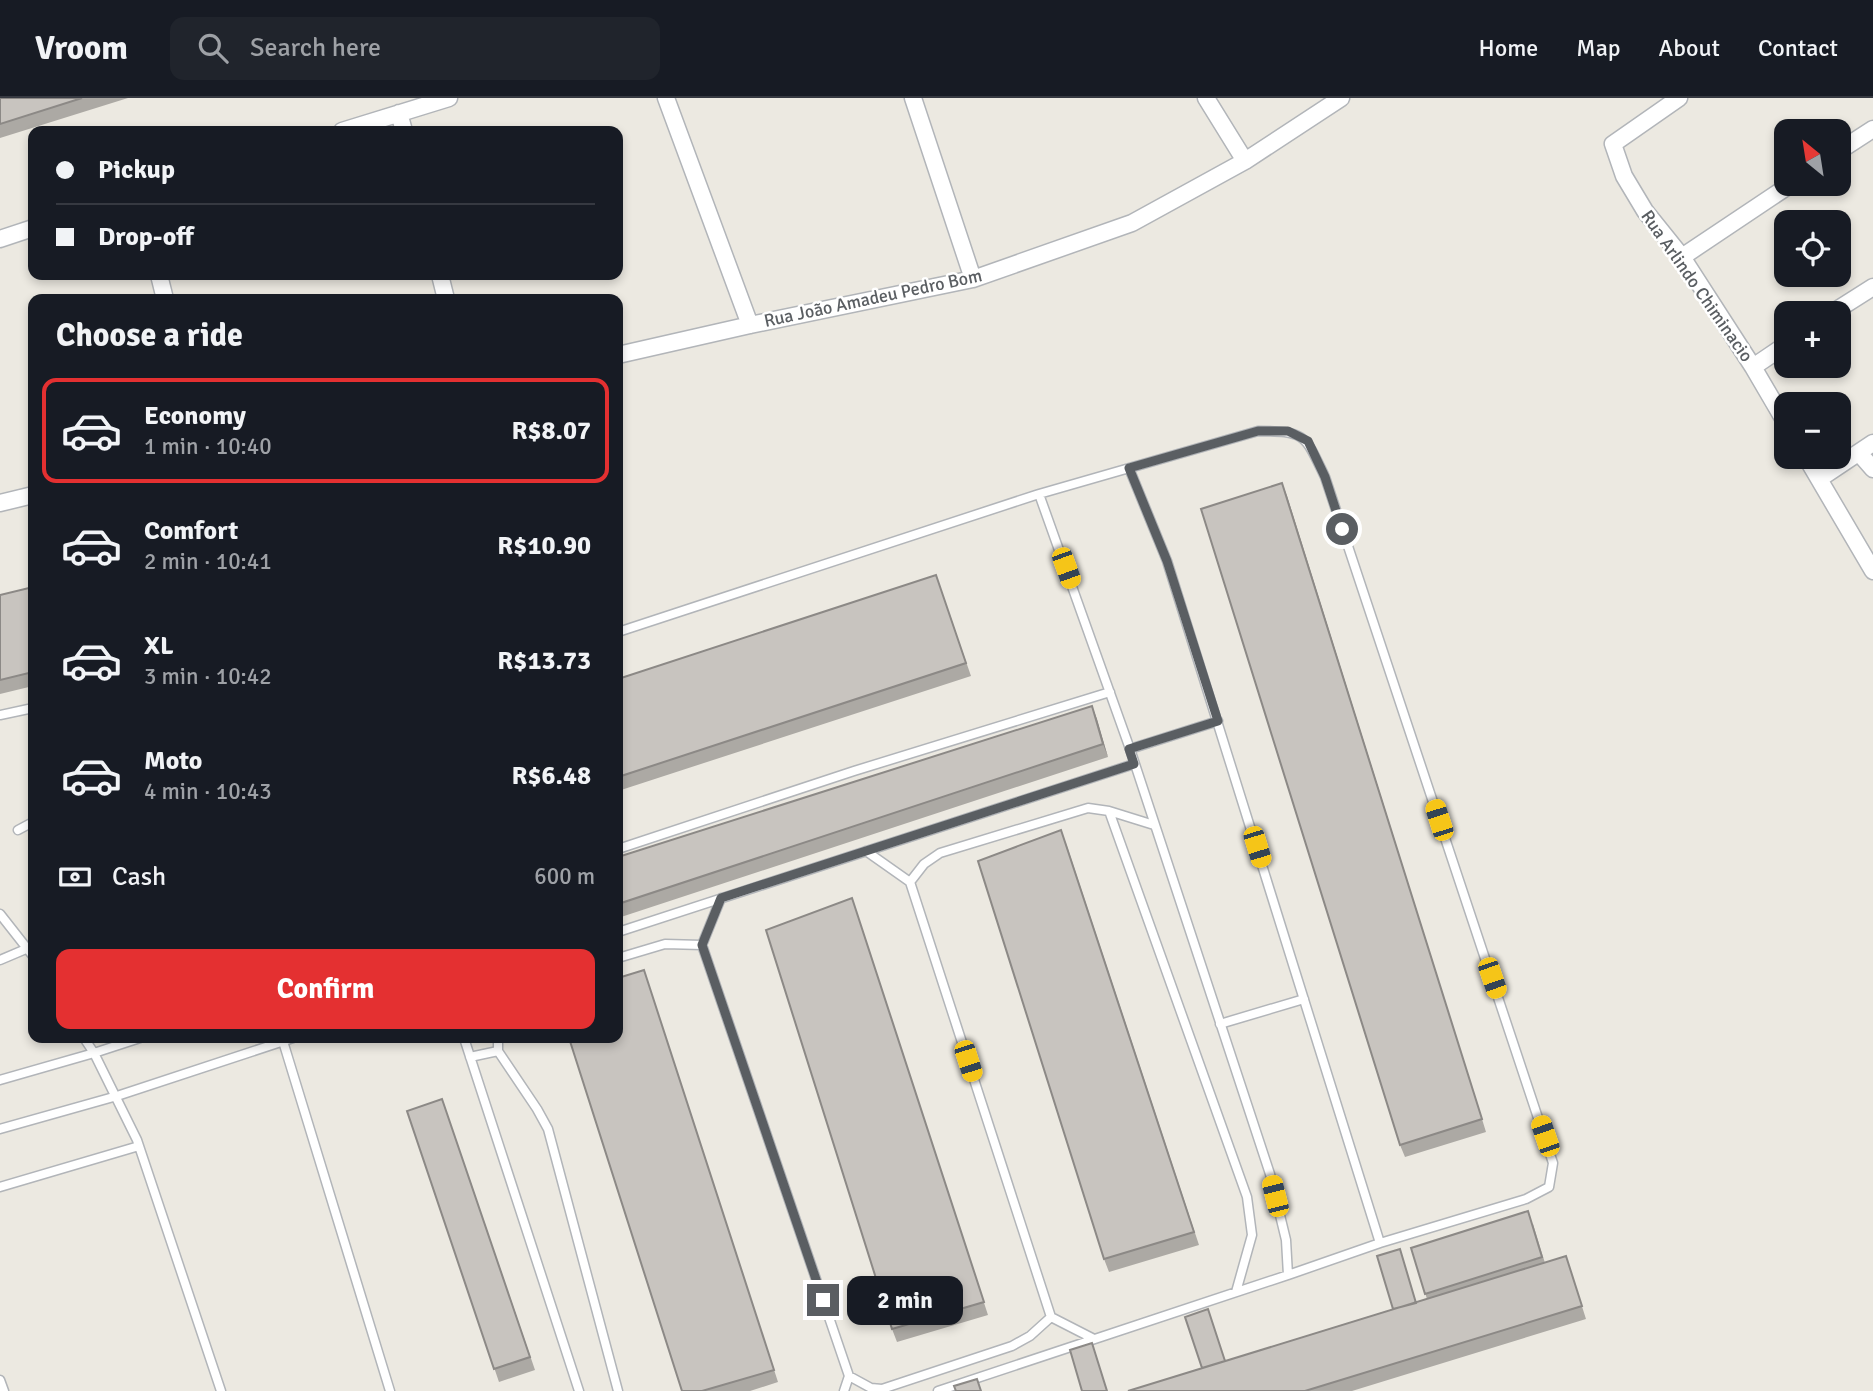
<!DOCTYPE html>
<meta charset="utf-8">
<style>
body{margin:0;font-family:Signika,sans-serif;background:#20242c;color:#f1f3f6;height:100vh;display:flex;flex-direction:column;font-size:26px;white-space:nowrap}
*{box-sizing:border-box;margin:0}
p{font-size:23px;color:#9ea1a6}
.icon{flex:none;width:38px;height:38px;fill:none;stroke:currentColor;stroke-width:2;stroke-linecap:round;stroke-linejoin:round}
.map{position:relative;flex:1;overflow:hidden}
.side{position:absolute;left:28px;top:196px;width:595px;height:749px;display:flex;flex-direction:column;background:#171b24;border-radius:14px;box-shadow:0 4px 10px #0003}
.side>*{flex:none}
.banner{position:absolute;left:28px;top:28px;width:595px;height:154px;border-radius:14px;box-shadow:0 4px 10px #0003;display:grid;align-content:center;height:154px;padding:0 28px;background:#171b24}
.needle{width:46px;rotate:330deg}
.buttons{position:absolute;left:1774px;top:21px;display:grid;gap:14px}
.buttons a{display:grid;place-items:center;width:77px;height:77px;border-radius:14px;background:#171b24;box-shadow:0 4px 10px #0003;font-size:35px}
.end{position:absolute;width:32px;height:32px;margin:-16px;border:9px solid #5a5e62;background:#fff;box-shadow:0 0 0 4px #fff}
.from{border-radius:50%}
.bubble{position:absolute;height:49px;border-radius:14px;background:#171b24;box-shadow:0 4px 10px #0003;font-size:23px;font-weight:700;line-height:49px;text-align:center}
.car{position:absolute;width:21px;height:42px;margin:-21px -10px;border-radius:9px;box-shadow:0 0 5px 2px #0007;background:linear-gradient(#f5c518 24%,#345 0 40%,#f5c518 0 76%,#345 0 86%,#f5c518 0)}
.banner b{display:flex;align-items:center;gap:24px;height:66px;font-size:26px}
.banner b+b{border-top:2px solid #363941}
.banner i{width:18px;height:18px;background:#f1f3f6}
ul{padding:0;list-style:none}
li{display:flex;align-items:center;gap:21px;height:105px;margin:0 14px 10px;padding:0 14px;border:4px solid transparent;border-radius:14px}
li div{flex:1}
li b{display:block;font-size:26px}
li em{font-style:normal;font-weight:700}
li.active{border-color:#e43031}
li>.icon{width:63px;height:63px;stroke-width:1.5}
h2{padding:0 28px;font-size:32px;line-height:84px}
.pay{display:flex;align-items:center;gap:18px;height:77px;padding:0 28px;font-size:26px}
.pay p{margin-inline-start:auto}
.cta{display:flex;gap:14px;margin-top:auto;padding:14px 28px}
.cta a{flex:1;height:80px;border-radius:14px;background:#e43031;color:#fff;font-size:28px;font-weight:700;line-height:80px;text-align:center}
header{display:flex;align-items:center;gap:42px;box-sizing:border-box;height:98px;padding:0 35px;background:#171b24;border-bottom:2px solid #363941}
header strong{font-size:33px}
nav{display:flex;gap:38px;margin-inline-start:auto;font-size:24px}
.search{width:490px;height:63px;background:#20242c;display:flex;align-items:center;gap:18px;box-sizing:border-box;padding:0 24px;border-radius:14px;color:#9ea1a6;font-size:26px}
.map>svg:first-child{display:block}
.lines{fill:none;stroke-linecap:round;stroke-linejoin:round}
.service-casing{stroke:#b2b5b9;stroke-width:11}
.minor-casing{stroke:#b2b5b9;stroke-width:19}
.service{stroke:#fff;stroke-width:8}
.minor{stroke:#fff;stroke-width:16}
.wall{fill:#aca9a4}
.shaded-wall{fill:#8c8986}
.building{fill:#c8c4bf;stroke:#8c8986;stroke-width:2}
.route{stroke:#5a5e62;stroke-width:9}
.labels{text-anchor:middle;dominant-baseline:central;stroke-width:5;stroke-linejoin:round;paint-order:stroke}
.street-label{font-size:18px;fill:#5a5e62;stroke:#fff}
</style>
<header>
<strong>Vroom</strong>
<div class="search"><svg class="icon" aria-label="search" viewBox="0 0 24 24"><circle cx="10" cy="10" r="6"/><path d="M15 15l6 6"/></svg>Search here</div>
<nav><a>Home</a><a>Map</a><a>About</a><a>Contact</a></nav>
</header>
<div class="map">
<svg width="1873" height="1293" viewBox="0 0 1873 1293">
<rect width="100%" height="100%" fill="#ece9e1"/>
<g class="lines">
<g class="service-casing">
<path id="service" d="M1129,370l38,93 213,682
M618,534l421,-138 219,-63c48,0 47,4 67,46l228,686 -4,24 -23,12 -146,44 -92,32
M0,617l33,-7
M1130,651l88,-28
M1109,713l138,386 5,38 -16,57
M18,732l15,-8
M618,751l236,-78 256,-79
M866,753l44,31 141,435 43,22
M910,784l14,-18 16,-11 148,-45 21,3 45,14
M721,800l-19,47 147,431 -5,15
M0,816l33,42
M618,834l516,-168
M618,860l47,-14 37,1
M0,862l33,-14
M1220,926l84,-25
M84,940l10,15 46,-15
M282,940l108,353
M464,940l115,353
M498,940v13l39,58 11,20 70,262
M470,959l28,-6
M0,982l94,-27 43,87 84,251
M0,1031l117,-33 176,-58
M0,1089l139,-41
M849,1278l22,12 11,1 130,-43 18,-10 21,-19
M0,1282l4,11
M938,1293l350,-116 -2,-35 -16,-66 -140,-425 -91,-255"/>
</g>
<g class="minor-casing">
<path id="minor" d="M666,0l84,227
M913,0l60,181
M1206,0l39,63
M1679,0l-66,46 11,32 21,35 37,46 71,110 34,58
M399,15l5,18
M342,33l107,-33
M1839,53l34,-22
M0,141l33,-11
M1682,159l109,-73
M159,177l6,24
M440,177l6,24
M1832,215l41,-26
M618,257l132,-30 223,-46 159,-56 113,-62 96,-63
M1753,269l34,-23
M1859,355l14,16
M1806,359l67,114
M1819,381l54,-36
M0,405l33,-8"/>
</g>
<use href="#service" class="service"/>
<use href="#minor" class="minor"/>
</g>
<path class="wall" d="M0,0h128l-128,40z
M1282,385l204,649 -81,25 -5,-12z
M936,477l35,101 -353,115v-112z
M33,489v99l-33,8v-99z
M1092,608l16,51 -490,161v-61z
M1066,745l133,402 -90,27 -5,-13z
M852,800l136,417 -91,27 -5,-13z
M648,884l130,400 -28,9h-68z
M442,1001l93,271 -36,12 -92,-271z
M1533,1126l12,39 21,-7 20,63 -234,72h-224l265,-82 10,-50 13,43 11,-3 -16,-51z"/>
<path class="shaded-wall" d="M1282,385l5,13 199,636 -4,-13z
M1092,608l5,13 11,38 -5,-13z"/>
<path class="building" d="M0,0h82l-82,26z
M1282,385l200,636 -82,26 -199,-636z
M936,477l30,88 -348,114v-98z
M33,489v85l-33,8v-85z
M1092,608l11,38 -485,160v-47z
M1061,732l133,402 -90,27 -126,-398z
M852,800l132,404 -92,27 -126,-399z
M644,872l130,400 -72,21h-20l-113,-353h49v-60z
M442,1001l88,258 -36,12 -87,-258z
M1528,1113l14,46 -117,37 -14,-46z
M1400,1151l16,54 -23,6 -16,-53z
M1566,1158l16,50 -277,85h-177z
M1208,1211l17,52 -23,7 -17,-51z
M1092,1245l15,48h-25l-12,-41z
M977,1281l4,12h-25l-2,-5z"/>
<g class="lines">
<path class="route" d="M823,1202l-121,-355 19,-47 413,-134 -5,-15 89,-28 -51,-160 -38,-93 129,-37h30l20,10 17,36 17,52"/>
</g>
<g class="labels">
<g class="street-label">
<text transform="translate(1697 188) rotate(55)">Rua Arlindo Chiminacio</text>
<text transform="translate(873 200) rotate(-12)">Rua João Amadeu Pedro Bom</text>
</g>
</g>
</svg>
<div class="buttons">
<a><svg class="needle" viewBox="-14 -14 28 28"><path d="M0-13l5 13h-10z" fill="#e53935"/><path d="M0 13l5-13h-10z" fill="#9ea1a6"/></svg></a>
<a><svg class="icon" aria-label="locate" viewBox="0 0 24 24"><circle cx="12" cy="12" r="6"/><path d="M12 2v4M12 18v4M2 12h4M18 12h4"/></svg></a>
<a>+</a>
<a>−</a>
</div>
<i class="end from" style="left:1342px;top:431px"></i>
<i class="end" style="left:823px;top:1202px"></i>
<div class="bubble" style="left:847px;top:1178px;width:116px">2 min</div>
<i class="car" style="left:1066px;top:470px;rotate:160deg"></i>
<i class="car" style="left:1439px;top:722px;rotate:342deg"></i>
<i class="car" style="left:1257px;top:749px;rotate:163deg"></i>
<i class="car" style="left:1492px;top:880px;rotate:161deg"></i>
<i class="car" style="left:968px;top:963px;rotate:162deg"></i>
<i class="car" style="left:1545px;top:1038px;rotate:341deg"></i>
<i class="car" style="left:1275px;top:1098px;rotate:346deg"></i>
<div class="banner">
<b><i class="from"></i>Pickup</b>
<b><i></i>Drop-off</b>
</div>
<section class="side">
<h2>Choose a ride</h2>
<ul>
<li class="active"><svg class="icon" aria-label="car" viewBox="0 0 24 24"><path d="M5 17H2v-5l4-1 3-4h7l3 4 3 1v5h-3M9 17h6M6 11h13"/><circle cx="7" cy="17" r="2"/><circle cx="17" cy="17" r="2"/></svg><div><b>Economy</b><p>1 min · 10:40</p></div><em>R$8.07</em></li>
<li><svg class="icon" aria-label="car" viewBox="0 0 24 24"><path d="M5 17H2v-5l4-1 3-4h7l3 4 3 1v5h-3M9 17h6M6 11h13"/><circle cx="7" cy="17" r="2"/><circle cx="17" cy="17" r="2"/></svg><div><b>Comfort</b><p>2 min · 10:41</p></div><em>R$10.90</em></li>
<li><svg class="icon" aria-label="car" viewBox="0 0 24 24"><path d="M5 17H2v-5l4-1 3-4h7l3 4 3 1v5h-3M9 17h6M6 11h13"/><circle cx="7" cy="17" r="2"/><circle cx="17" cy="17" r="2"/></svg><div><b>XL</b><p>3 min · 10:42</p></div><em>R$13.73</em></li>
<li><svg class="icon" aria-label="car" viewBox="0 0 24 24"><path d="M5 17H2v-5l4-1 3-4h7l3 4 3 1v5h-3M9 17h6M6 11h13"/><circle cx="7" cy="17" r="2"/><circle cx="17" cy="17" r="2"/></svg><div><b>Moto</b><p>4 min · 10:43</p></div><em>R$6.48</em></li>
</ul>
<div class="pay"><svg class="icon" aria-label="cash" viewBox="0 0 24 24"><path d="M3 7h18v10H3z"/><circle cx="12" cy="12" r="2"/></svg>Cash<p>600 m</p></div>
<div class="cta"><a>Confirm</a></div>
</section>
</div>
